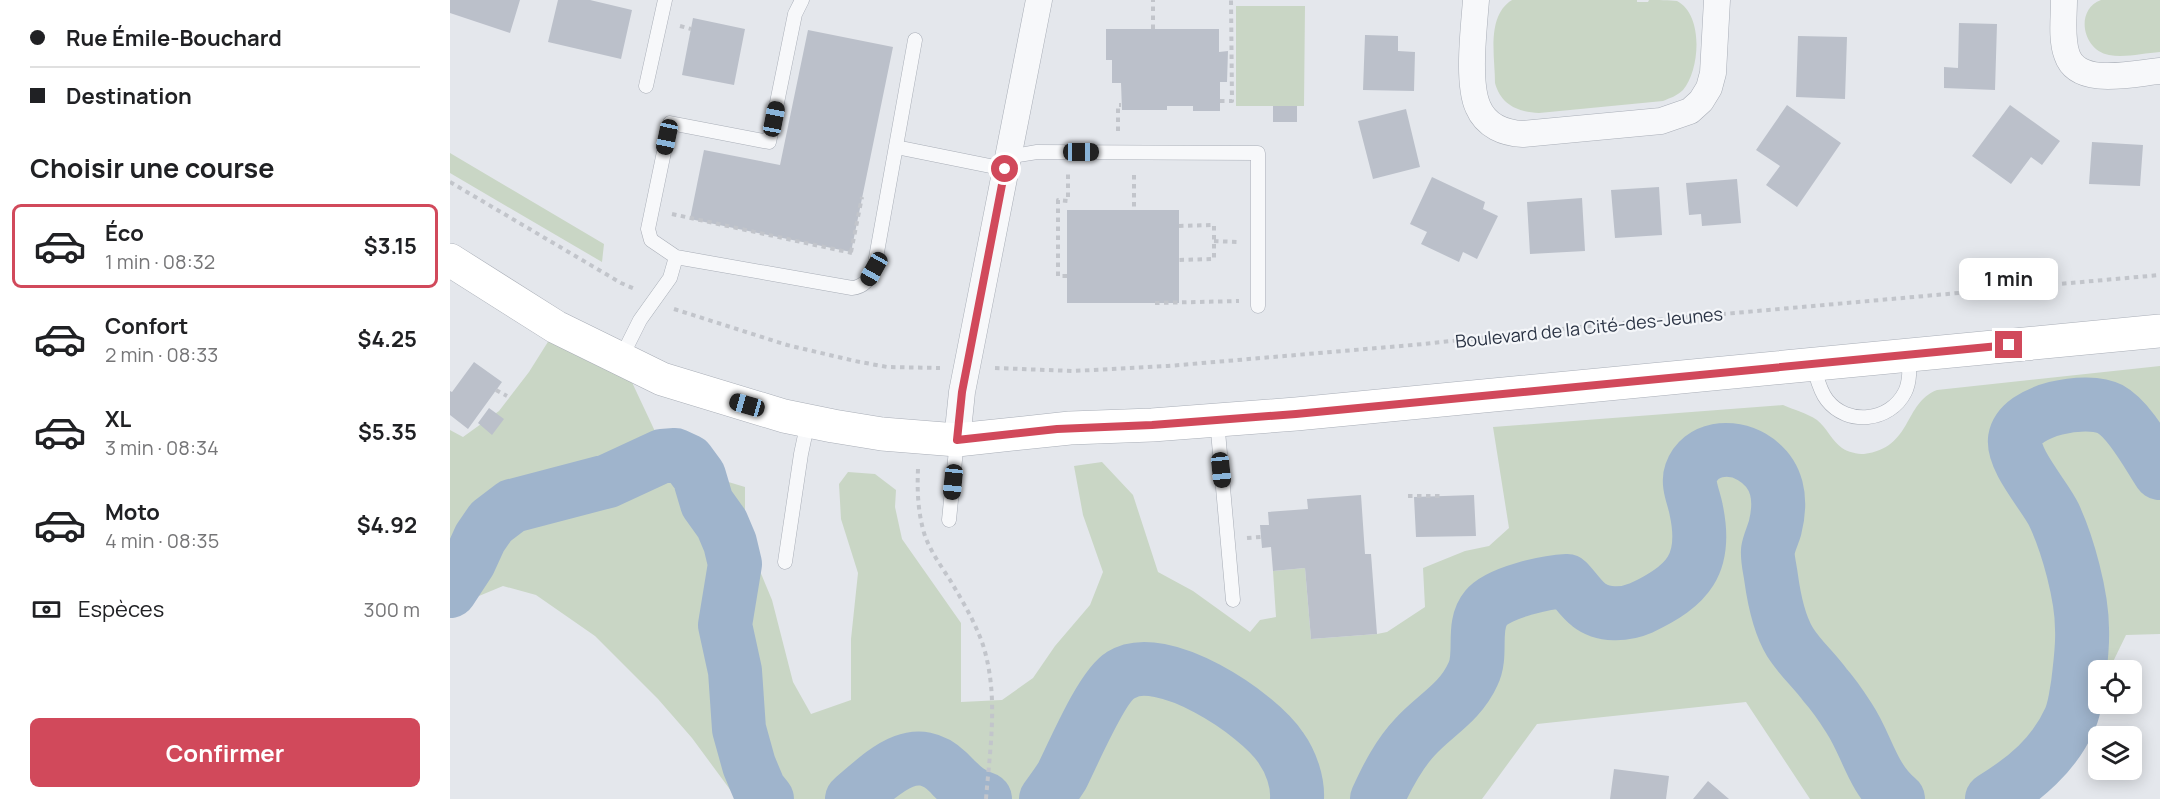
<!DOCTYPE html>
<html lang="fr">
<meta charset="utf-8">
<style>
body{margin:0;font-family:Manrope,sans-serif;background:#f2f2f2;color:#202124;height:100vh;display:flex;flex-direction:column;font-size:22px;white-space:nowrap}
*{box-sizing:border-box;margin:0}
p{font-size:20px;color:#757577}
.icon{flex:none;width:33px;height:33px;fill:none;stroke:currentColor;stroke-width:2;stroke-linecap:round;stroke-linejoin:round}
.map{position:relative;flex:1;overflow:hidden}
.panel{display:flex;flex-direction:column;background:#fff;width:450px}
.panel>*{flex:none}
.top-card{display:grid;align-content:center;height:132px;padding:0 30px;background:#fff}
.tools{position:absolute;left:1638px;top:660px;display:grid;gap:12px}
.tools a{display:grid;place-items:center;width:54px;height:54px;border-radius:9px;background:#fff;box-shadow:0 3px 15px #0003;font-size:30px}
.end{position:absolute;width:27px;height:27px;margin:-14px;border:8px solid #d1495b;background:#fff;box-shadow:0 0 0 3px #fff}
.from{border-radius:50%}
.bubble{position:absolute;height:42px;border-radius:9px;background:#fff;box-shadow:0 3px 15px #0003;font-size:20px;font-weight:700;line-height:42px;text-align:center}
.car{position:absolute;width:18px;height:36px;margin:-18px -9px;border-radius:8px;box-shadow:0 0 4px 2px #0007;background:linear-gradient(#222 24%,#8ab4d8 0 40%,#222 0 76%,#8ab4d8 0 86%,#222 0)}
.top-card b{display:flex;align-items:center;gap:21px;height:57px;font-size:22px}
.top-card b+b{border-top:2px solid #e0e0e0}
.top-card i{width:15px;height:15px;background:#202124}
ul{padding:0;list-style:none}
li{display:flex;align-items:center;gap:18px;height:84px;margin:0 12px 9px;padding:0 18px;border:3px solid transparent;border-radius:9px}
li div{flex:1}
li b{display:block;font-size:22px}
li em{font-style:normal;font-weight:700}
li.selected{border-color:#d1495b}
li>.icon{width:54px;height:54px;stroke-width:1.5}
h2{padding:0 30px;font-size:27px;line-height:72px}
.pay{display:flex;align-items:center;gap:15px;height:66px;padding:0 30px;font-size:22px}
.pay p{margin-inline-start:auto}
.cta{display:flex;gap:12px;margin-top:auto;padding:12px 30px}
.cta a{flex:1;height:69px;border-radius:9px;background:#d1495b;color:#fff;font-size:24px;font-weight:700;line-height:69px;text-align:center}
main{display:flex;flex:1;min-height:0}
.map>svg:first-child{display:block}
.green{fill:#c9d6c5}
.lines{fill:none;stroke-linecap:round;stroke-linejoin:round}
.river{stroke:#9fb4cc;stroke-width:54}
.building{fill:#bbc0ca}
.lane-casing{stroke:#a9aeb7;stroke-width:15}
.street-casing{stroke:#a9aeb7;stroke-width:27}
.secondary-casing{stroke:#a9aeb7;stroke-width:34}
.path{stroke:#c2c5cb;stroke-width:4;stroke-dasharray:4.5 4.5;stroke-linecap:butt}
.lane{stroke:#f7f8fa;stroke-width:14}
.street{stroke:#f7f8fa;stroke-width:26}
.secondary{stroke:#fff;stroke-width:33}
.route{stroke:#d1495b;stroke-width:8}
.labels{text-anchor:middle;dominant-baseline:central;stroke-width:4.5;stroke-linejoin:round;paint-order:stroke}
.street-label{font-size:18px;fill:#2b3445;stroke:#f4f6f9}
</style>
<main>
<section class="panel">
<div class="top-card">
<b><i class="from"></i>Rue Émile-Bouchard</b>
<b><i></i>Destination</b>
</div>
<h2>Choisir une course</h2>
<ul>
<li class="selected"><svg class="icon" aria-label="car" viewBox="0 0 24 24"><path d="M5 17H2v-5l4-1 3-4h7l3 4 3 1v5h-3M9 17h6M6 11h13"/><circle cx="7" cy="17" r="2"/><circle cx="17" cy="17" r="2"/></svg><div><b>Éco</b><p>1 min · 08:32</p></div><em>$3.15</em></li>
<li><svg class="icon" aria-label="car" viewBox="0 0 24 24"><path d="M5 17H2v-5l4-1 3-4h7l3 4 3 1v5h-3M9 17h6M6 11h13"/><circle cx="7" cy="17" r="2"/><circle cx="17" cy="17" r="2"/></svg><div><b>Confort</b><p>2 min · 08:33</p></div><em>$4.25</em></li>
<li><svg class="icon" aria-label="car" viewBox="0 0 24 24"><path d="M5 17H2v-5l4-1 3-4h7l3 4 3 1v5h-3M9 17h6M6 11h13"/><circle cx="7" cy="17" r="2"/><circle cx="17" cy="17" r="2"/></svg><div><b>XL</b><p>3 min · 08:34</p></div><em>$5.35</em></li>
<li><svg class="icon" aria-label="car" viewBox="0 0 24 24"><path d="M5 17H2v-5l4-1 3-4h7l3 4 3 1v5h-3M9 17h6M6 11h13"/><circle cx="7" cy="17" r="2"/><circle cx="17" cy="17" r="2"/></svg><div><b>Moto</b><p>4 min · 08:35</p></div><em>$4.92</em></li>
</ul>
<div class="pay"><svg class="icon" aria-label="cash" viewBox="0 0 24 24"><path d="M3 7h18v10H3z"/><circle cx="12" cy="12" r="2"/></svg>Espèces<p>300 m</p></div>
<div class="cta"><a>Confirmer</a></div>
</section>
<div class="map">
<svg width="1710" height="799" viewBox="0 0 1710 799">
<rect width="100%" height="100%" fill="#e4e7ec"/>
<path class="green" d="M1062,0h125v2h11l1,-2c8,0 21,0 28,1 27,14 23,69 6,89 -6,6 -13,8 -20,11l-124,12c-21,-1 -38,-8 -44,-30 0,-26 -9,-67 17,-83z
M1651,0h59v52c-16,1 -35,6 -51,3 -26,-4 -35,-45 -8,-55z
M786,6h69l-1,100h-68z
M0,153l154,91 -2,18 -152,-89z
M101,337l78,39 31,66 42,32 43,13v48l27,65 21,82 18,32 40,-14v-61l7,-66 -17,-54 -2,-35 9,-12 27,2 21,16 -1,17 7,32 59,84v79l41,-2 31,-22 22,-32 35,-41 13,-33 -20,-57 -9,-49 28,-4 31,33 25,77 35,19 57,41 10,-12 16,-3 -3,-46 32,-3 6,71 66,-5 10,-2 38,-25 -2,-39 42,-17 24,-5 20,-18 -16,-101 290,-22c11,5 24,8 34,15 10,8 15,21 25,28 6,4 15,6 22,6 49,-6 39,-51 73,-64l223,-24v268l-34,1 -17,35h-11v22l-24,46 -44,61h-220l-64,-97 -209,22 -55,75h-745l-45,-61 -34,-39 -63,-63 -59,-41 -33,-9 -53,22v-178l13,7 36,-26 30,-39z"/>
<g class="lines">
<path class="river" d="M0,591l19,-29 11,-24 11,-16 21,-16 96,-25 54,-25 13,-1 13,6 11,15 8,27 15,21 8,19 5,21 -10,61 10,46 4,58 10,36 10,24 8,10
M402,799c28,-23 61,-61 96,-27 12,12 20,22 37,27
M596,799c5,-7 11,-15 16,-23 11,-22 40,-90 59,-101 40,-26 137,38 160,73 10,14 17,34 16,51
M927,799c10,-22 21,-44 38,-62 20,-22 45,-34 58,-63 10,-20 -2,-48 13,-66 13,-16 61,-26 81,-27 7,7 14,18 22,24 14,11 36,10 52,3 47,-22 67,-44 55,-99 -2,-11 -9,-25 -5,-36 9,-26 41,-28 61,-16 27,16 30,43 23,71 -2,7 -6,15 -7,22 -1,8 2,19 3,27 3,22 8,47 19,65 10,16 24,28 35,43 9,10 17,22 24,33 18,27 23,60 49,81
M1542,799c33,-20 62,-44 78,-80 5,-11 6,-24 8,-35 2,-18 5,-37 4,-55 0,-33 -14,-84 -28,-114 -9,-19 -42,-55 -39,-76 5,-30 72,-42 95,-30 20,11 38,46 50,64"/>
</g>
<path class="building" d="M0,0h70l-10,33 -60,-20z
M108,0h32l42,10 -11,49 -73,-17z
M243,18l52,11 -11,56 -52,-10z
M1509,23l38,1 -2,66 -51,-2v-21l14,1z
M656,29h113v23l9,-1 -1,31h-7v29h-27v-5h-26v4h-45l-1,-27h-9v-23h-6z
M358,30l85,17 -42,205 -161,-33 14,-69 76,15z
M915,35l33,1v15l17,1 -1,39 -51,-1z
M1348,36l49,1 -2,62 -49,-2z
M1337,105l54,38 -44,64 -31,-22 14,-19 -24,-16z
M1560,105l50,36 -18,24 -11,-8 -20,27 -39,-28z
M823,106h24v16h-24z
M956,109l14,58 -47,12 -15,-58z
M1642,142l51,3 -3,41 -51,-2z
M982,177l53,25 -2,7 15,7 -21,43 -14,-7 -4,10 -38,-18 6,-12 -17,-8z
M1287,179l4,44 -39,3 -1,-12 -12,1 -3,-32z
M1209,187l3,48 -47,3 -4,-48z
M1132,198l3,53 -55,3 -3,-52z
M617,210h112v93h-112z
M24,362l28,20 -34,47 -18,-14v-24l2,1z
M39,408l15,11 -12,16 -14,-12z
M911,495l4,59h6l6,80 -66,5 -6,-71 -32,3 -2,-24 -9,1 -2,-23h9l-1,-13 40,-3 -1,-10z
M1024,495l2,41 -60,1 -2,-40z
M1164,769l55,7 -3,23h-56z
M1258,781l21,18h-36z"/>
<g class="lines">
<g class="lane-casing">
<path id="lane" d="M196,86l19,-86
M446,147l109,22
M557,157l30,-5 221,1v153
M226,257l-25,-17 -3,-11 22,-106 99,19 26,-128 7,-14
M170,360l20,-40 30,-42 6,-21 176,31c12,-1 17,-9 22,-19l41,-229
M1363,365c4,12 6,25 14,35 20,26 63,22 78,-8 5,-10 5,-25 3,-36
M767,420l16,180
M499,520l8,-80
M335,562l16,-108 7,-33"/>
</g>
<g class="street-casing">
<path id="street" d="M1026,0c-2,27 -9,83 2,107 8,19 26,26 45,27l138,-13 29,-10 11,-10 8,-13 4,-15 4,-73
M1614,0c0,17 -3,39 3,55 11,33 68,18 93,16
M507,440l5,-48 77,-392"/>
</g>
<g class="secondary-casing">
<path id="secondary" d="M0,260l106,67 106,52 122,37 49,10 49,8 75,6 113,-12 82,-3 144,-11 864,-83"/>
</g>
<path class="path" d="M230,26l11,3
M703,29v-29
M770,101h12l-1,-101
M668,131v-26h3
M684,175v35
M0,182l171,101 14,6
M222,214l180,39
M729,226l35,-1v34l-35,1
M764,241l23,1
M401,252l11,-55
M617,276h-9v-76l10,1v-29
M705,303l84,-2
M224,309l113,36 68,16 32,6 53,1
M545,368l78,3 95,-5 256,-22 165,-18 571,-51
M46,390l11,6
M468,469c-1,23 0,45 7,67 6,16 16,30 25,44 12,20 25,42 33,65 16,51 7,102 3,154
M958,496h32
M797,538l14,-1"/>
<use href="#lane" class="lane"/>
<use href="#street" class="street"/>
<use href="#secondary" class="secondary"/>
</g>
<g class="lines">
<path class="route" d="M555,169l-43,223 -5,48 100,-11 95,-4 144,-11 713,-69"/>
</g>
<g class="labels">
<g class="street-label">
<text transform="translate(1139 327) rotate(-6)">Boulevard de la Cité-des-Jeunes</text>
</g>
</g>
</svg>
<div class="tools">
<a><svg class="icon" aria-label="locate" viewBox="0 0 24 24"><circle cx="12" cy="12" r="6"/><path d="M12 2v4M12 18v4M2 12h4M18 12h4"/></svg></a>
<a><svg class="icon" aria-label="layers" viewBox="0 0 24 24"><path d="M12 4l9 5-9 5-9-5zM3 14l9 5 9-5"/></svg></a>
</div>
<i class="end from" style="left:555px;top:169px"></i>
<i class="end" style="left:1559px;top:345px"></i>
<div class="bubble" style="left:1509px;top:258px;width:99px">1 min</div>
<i class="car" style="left:324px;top:119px;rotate:11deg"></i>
<i class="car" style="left:217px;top:137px;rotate:192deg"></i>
<i class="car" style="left:631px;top:152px;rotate:90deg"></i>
<i class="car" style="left:424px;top:269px;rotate:209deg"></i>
<i class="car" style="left:297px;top:405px;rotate:286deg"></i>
<i class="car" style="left:771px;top:470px;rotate:174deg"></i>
<i class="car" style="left:503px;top:482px;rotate:186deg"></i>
</div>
</main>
